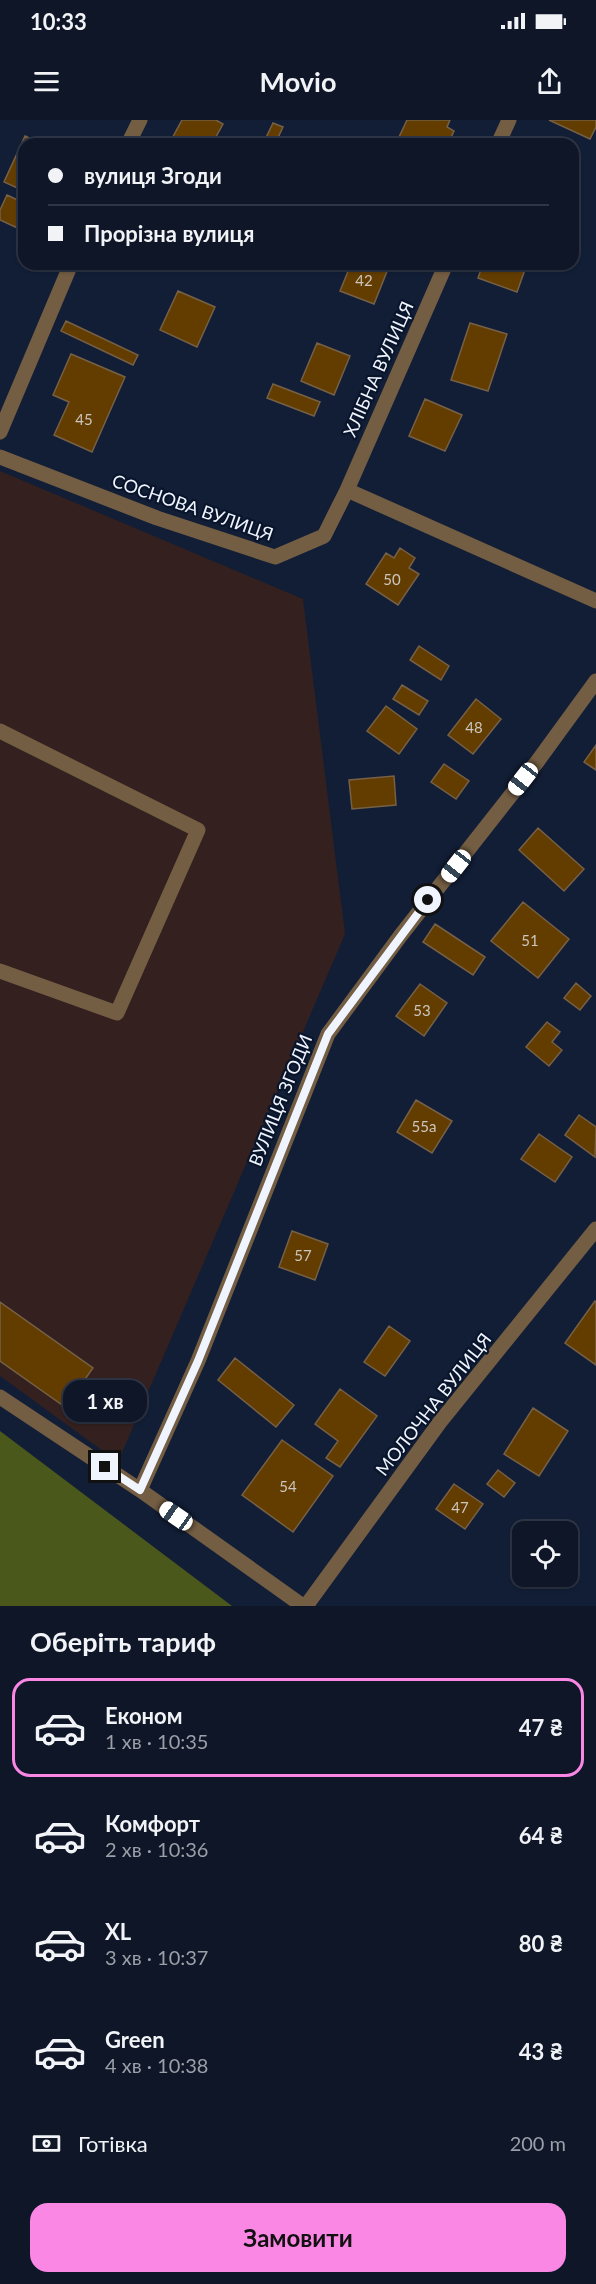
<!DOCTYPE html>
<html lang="uk">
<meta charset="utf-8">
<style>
body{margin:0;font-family:Lato,sans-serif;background:#171f30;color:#f1f3f6;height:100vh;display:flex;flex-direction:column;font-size:22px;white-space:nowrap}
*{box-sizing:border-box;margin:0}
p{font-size:20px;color:#9b9fa8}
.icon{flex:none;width:33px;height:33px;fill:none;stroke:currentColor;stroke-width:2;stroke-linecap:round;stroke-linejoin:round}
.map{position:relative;height:1486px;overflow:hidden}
.panel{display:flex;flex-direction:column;background:#0e1628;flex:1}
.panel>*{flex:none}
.top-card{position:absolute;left:18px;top:18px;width:561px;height:132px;border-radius:18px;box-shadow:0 2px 4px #0004,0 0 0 2px #2e3545;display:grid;align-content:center;height:132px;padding:0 30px;background:#0e1628}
.controls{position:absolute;left:512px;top:1401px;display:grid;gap:12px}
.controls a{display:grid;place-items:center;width:66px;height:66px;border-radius:12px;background:#0e1628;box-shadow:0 2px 4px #0004,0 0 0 2px #2e3545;font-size:30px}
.end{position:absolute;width:27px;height:27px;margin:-14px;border:8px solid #eff4fe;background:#111;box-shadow:0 0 0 3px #111}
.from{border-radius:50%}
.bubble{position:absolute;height:42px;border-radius:18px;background:#0e1628;box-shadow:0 2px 4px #0004,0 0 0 2px #2e3545;font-size:20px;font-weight:700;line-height:42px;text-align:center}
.car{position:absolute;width:18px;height:36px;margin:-18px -9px;border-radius:8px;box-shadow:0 0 4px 2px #0007;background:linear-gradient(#fff 24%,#345 0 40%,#fff 0 76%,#345 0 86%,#fff 0)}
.top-card b{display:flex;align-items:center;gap:21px;height:57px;font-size:22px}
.top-card b+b{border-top:2px solid #2e3545}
.top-card i{width:15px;height:15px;background:#f1f3f6}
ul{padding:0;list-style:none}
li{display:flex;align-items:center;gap:18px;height:99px;margin:0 12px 9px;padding:0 18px;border:3px solid transparent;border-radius:18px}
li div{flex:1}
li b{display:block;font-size:22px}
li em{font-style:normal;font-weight:700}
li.current{border-color:#fb87e5}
li>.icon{width:54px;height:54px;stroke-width:1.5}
h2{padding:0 30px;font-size:27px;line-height:72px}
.pay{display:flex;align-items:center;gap:15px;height:66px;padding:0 30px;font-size:22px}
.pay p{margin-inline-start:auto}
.cta{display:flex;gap:12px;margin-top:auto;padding:12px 30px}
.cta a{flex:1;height:69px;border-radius:18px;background:#fb87e5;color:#111;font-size:24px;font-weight:700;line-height:69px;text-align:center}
.status{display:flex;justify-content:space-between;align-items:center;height:42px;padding:0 30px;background:#0e1628;direction:ltr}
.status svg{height:16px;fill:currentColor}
header{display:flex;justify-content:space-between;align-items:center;height:78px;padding:0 30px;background:#0e1628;font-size:27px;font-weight:700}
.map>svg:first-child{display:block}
.industrial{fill:#33201f}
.forest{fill:#4b581b}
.building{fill:#633d00;stroke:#766046;stroke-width:1.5}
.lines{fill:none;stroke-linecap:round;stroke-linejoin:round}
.minor{stroke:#735d43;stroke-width:15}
.route{stroke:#eff4fe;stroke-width:8}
.labels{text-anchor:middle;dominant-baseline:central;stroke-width:4.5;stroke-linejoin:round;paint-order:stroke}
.number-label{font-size:15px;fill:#ccc6be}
.street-label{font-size:18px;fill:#eff4fe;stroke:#09152b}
</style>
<div class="status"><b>10:33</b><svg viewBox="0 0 49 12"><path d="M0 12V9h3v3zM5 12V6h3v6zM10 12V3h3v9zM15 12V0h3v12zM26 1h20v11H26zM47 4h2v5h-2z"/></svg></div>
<header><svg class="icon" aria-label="menu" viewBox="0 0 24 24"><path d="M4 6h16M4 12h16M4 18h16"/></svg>Movio<svg class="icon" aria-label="share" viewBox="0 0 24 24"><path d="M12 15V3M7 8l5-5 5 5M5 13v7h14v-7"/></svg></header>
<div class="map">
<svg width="596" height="1486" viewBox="0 0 596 1486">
<rect width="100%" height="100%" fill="#121e36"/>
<path class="industrial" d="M0,351l303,128 42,335 -227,528 -118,-86z"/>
<path class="forest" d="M0,1311l232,175h-232z"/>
<path class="building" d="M182,0h34l7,4 -11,20h-43z
M407,0h43l-3,7 7,4 -6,13h-33l-16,-7z
M549,0h47v7l-6,12z
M273,3l10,4 -8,17h-12z
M25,16l17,8h-18v47l-20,-9z
M7,75l17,8v28l-24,-11v-10z
M351,144h25l12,5 -14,35 -34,-13z
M483,144h44l-10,28 -39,-14z
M178,171l37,16 -18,40 -37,-17z
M66,201l72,34 -5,10 -72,-34z
M470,203l37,11 -19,57 -37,-11z
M317,223l33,13 -16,39 -33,-14z
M71,234l54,23 -33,75 -38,-17 15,-33 -16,-7z
M273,264l47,18 -6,14 -47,-18z
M425,279l37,16 -17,36 -36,-15z
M400,428l15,10 -6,10 10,6 -21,31 -32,-21 20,-31 8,5z
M419,526l30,20 -8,14 -31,-20z
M402,565l26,16 -9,14 -26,-16z
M476,579l25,20 -28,35 -25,-19z
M386,586l31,23 -18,25 -32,-23z
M596,625v25l-12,-8z
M444,644l25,17 -13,18 -25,-17z
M394,656l2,29 -44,4 -3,-29z
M538,708l46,41 -20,22 -45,-41z
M523,782l46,37 -31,39 -47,-37z
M435,804l50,33 -12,18 -50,-33z
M576,863l15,13 -11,14 -16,-12z
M420,864l27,19 -23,33 -28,-20z
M547,902l13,10 -8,10 10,8 -13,16 -23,-19z
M416,980l36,21 -20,32 -35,-21z
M579,995l17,12 -1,30 -30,-22z
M539,1014l33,23 -17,25 -34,-23z
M292,1111l36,13 -13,36 -36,-13z
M595,1181l1,1v63l-31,-22z
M0,1182l93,66 -28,39 -65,-46z
M389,1206l21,15 -25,35 -21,-14z
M235,1238l59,47 -18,22 -58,-47z
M340,1269l37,27 -37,51 -14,-9 12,-17 -23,-17z
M533,1288l35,23 -29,45 -35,-22z
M282,1320l51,36 -40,56 -51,-37z
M498,1350l17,13 -11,14 -17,-13z
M454,1364l29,20 -18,25 -29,-20z"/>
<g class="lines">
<path class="minor" d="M128,24l12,-24
M498,24l11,-24
M0,312l71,-168
M0,337l157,61 118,39 49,-21 23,-46 99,-226
M347,370l249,111
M0,611l198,99 -81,183 -117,-42
M0,1277l140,93 163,116
M140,1370l58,-129 130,-327 73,-99 136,-173 59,-81
M306,1486l134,-184 156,-193"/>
</g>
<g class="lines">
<path class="route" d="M105,1347l35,23 58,-129 130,-327 100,-134"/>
</g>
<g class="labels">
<g class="number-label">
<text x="364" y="160">42</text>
<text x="84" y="299">45</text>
<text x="392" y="459">50</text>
<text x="474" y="607">48</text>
<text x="530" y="820">51</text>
<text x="422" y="890">53</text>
<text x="424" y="1006">55a</text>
<text x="303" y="1135">57</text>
<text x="288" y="1366">54</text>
<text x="460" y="1387">47</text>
</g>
<g class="street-label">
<text transform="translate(378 249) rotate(-66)">ХЛІБНА ВУЛИЦЯ</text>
<text transform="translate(193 387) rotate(19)">СОСНОВА ВУЛИЦЯ</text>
<text transform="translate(280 980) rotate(-68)">ВУЛИЦЯ ЗГОДИ</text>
<text transform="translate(433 1284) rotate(-52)">МОЛОЧНА ВУЛИЦЯ</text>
</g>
</g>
</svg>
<div class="controls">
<a><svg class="icon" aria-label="locate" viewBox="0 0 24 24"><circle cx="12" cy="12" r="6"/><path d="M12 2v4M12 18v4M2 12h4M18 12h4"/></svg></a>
</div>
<i class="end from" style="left:428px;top:780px"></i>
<i class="end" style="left:105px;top:1347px"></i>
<div class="bubble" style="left:63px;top:1260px;width:84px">1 хв</div>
<i class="car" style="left:523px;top:659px;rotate:218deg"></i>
<i class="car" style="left:456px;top:746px;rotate:218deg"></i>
<i class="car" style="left:176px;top:1396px;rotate:305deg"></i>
<div class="top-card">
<b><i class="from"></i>вулиця Згоди</b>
<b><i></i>Прорізна вулиця</b>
</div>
</div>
<section class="panel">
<h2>Оберіть тариф</h2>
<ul>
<li class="current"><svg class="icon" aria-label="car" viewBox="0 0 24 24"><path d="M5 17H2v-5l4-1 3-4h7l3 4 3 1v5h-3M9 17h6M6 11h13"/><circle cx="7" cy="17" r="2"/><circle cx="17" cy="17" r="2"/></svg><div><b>Економ</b><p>1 хв · 10:35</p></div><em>47 ₴</em></li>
<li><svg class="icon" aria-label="car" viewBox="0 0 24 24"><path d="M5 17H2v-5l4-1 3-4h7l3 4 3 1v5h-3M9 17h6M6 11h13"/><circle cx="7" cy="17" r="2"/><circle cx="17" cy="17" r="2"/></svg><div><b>Комфорт</b><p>2 хв · 10:36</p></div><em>64 ₴</em></li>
<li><svg class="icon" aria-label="car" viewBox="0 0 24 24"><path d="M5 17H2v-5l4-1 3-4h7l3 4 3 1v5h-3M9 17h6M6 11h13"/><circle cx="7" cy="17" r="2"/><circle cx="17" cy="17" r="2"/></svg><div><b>XL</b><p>3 хв · 10:37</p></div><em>80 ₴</em></li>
<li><svg class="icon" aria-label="car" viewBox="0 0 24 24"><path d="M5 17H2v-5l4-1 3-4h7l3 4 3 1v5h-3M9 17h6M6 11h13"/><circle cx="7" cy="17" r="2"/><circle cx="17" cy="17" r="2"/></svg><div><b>Green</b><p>4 хв · 10:38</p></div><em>43 ₴</em></li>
</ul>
<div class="pay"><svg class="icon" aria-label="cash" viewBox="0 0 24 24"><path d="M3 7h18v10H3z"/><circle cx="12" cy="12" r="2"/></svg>Готівка<p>200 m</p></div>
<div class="cta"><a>Замовити</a></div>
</section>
